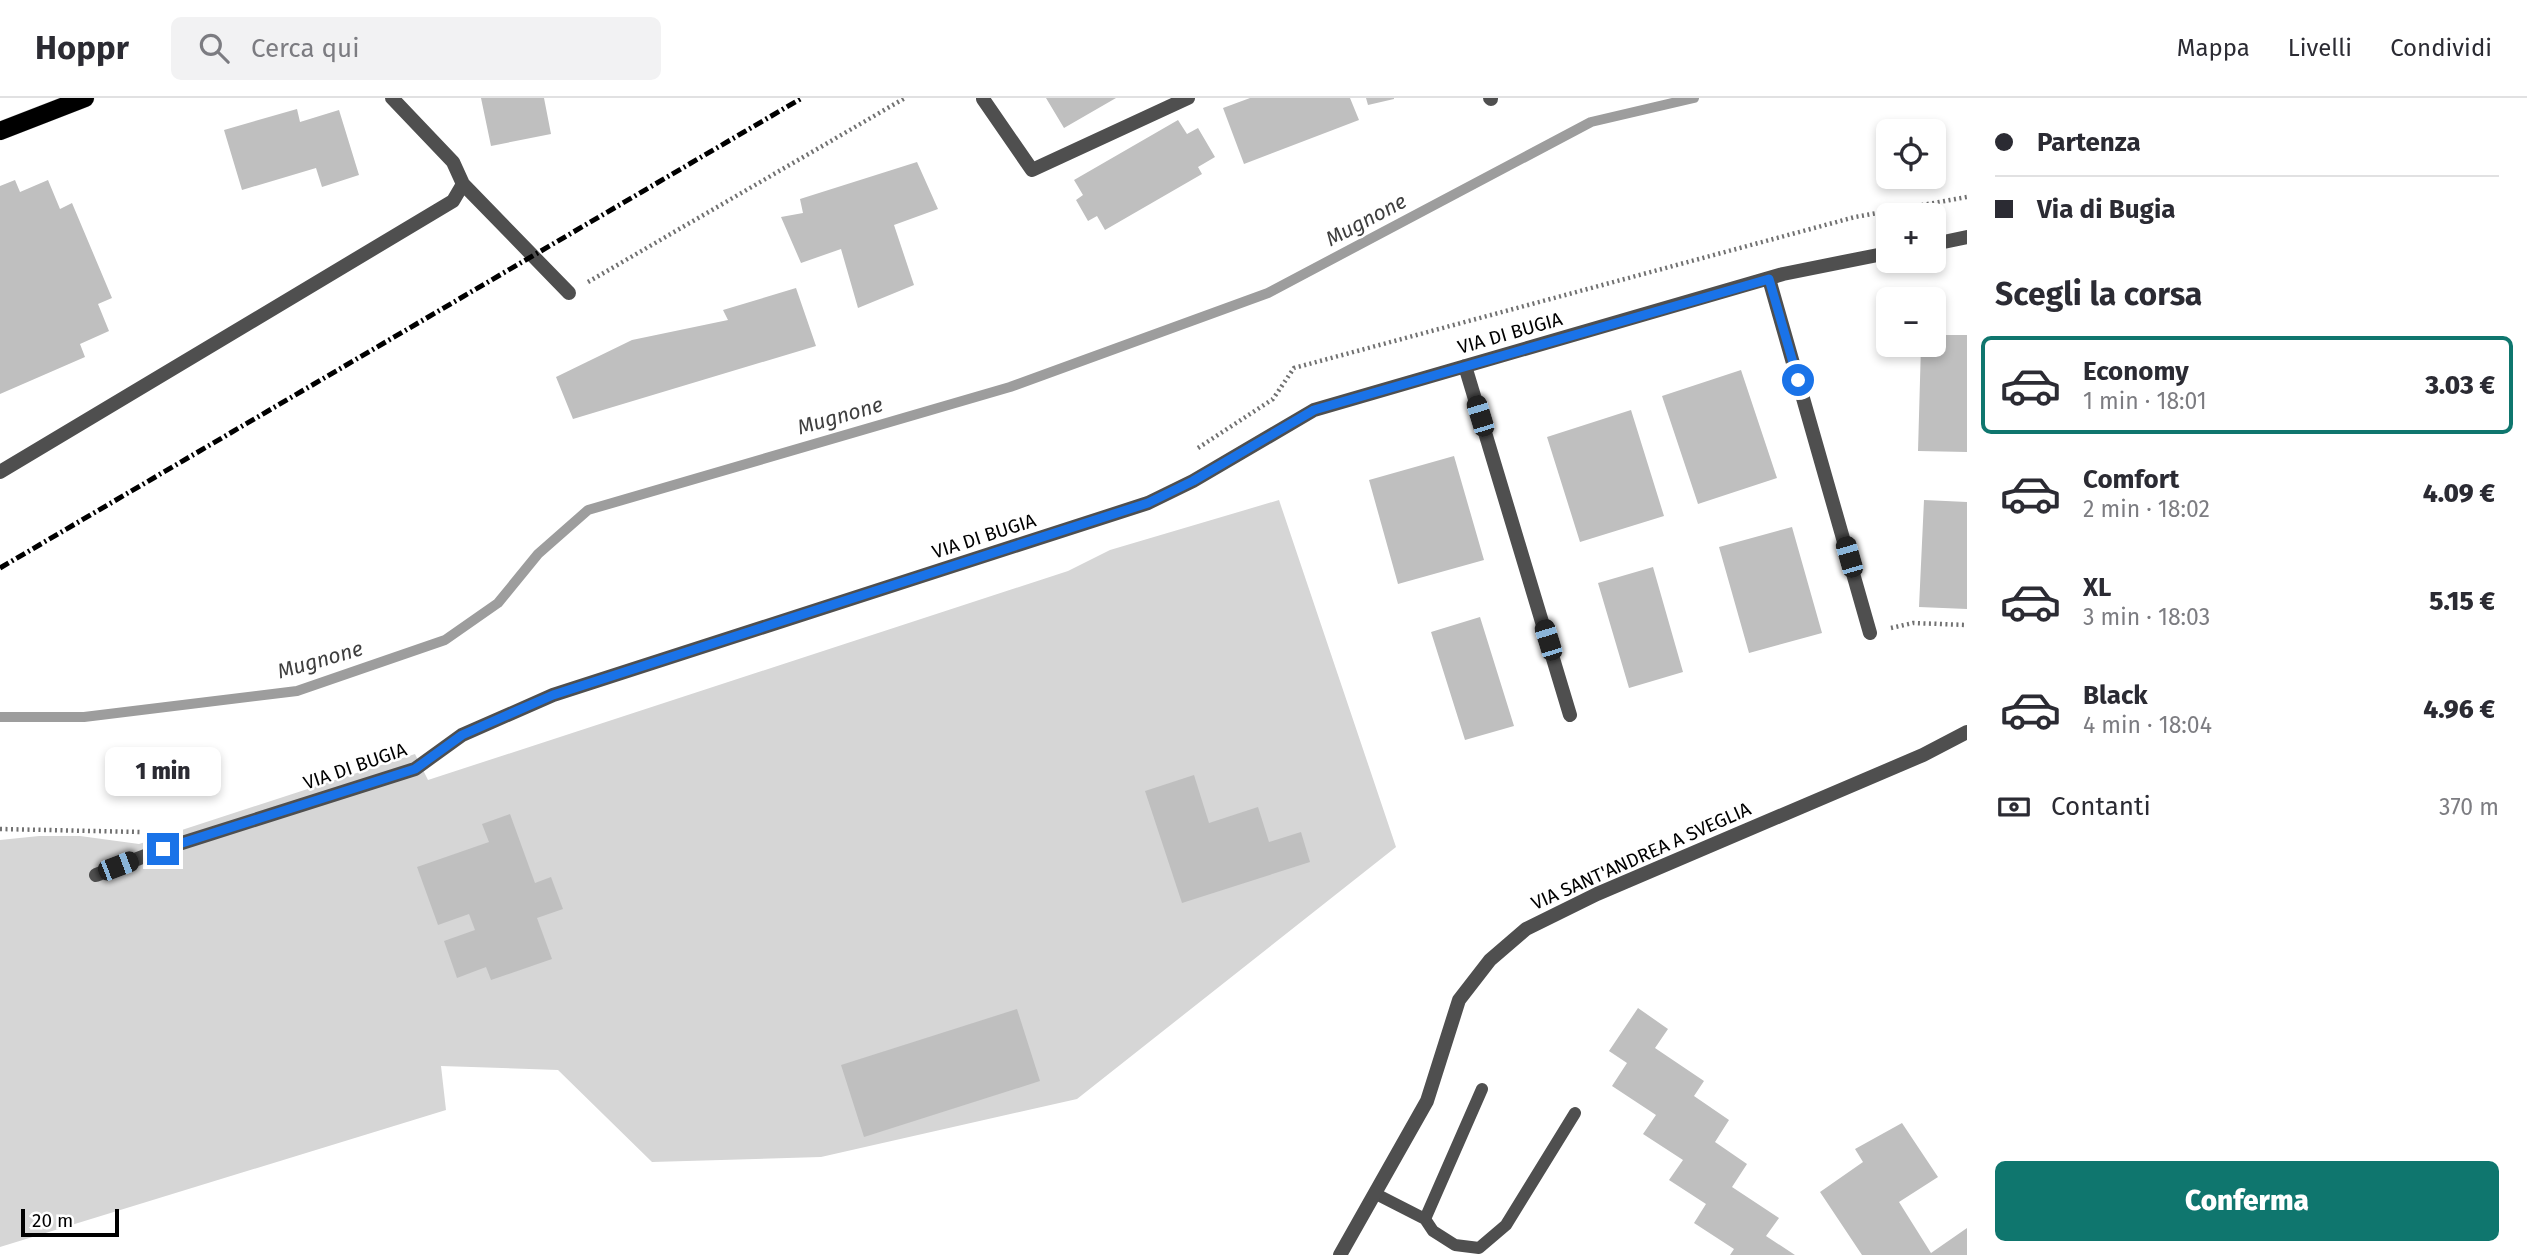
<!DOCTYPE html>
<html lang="it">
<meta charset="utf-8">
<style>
body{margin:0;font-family:"Fira Sans",sans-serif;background:#f2f2f3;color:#2b2b33;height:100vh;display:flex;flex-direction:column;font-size:26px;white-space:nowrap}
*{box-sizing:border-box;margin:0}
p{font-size:23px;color:#7c7c81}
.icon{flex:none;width:38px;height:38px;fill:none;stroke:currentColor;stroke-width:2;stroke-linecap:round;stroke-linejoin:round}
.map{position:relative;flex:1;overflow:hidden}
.sheet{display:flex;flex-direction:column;background:#fff;width:560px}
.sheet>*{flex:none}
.hud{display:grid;align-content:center;height:154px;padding:0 28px;background:#fff}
.tools{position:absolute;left:1876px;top:21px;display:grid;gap:14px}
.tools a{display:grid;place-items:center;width:70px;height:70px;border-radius:10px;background:#fff;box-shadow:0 4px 10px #0003;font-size:35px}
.scale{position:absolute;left:21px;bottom:18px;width:98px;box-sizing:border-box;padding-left:7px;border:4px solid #000;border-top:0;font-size:19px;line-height:24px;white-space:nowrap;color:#000;-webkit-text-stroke:5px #fff;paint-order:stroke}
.end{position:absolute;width:32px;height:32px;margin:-16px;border:9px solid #1a73e8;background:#fff;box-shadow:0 0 0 4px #fff}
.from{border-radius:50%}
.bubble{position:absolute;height:49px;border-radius:10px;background:#fff;box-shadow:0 4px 10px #0003;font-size:23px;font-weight:800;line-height:49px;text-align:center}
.car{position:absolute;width:21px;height:42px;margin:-21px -10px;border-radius:9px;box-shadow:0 0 5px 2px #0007;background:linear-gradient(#222 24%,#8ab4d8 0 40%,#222 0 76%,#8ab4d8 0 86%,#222 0)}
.hud b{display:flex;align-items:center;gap:24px;height:66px;font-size:26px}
.hud b+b{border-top:2px solid #e1e1e2}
.hud i{width:18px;height:18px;background:#2b2b33}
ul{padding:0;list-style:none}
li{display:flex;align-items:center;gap:21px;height:98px;margin:0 14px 10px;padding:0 14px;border:4px solid transparent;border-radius:10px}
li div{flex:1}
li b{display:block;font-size:26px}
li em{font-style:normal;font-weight:800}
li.on{border-color:#0f766e}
li>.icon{width:63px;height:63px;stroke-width:1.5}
h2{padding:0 28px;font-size:32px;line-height:84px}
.pay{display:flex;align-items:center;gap:18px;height:77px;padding:0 28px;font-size:26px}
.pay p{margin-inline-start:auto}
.button{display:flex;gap:14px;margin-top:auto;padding:14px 28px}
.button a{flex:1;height:80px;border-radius:10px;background:#0f766e;color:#fff;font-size:28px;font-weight:800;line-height:80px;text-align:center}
header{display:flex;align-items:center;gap:42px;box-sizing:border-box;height:98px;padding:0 35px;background:#fff;border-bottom:2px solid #e1e1e2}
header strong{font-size:33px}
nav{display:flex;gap:38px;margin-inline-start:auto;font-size:24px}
.search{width:490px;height:63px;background:#f2f2f3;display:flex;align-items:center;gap:18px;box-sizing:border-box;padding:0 24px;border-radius:10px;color:#7c7c81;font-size:26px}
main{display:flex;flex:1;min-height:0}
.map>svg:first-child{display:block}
.green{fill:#d6d6d6}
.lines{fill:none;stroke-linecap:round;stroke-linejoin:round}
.stream{stroke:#9d9d9d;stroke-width:10}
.building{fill:#bfbfbf}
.primary-casing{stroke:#dbdbdb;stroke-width:19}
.path{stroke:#717171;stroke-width:4.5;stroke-dasharray:2 3.5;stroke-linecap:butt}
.lane{stroke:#4f4f4f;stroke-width:12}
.street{stroke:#4f4f4f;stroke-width:14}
.primary{stroke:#000;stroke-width:18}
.rail{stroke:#000;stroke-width:5;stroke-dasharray:10 3.5 2 3.5;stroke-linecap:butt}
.route{stroke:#1a73e8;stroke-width:9}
.labels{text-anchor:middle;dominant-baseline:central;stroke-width:5;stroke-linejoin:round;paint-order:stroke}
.street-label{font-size:19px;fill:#000;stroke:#fff}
.water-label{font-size:21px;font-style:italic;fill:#3e3e3e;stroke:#fff}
</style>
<header>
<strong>Hoppr</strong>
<div class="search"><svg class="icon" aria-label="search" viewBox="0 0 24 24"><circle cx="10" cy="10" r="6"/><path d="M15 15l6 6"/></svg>Cerca qui</div>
<nav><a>Mappa</a><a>Livelli</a><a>Condividi</a></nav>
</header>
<main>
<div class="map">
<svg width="1967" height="1157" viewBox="0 0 1967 1157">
<rect width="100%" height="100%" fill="#fff"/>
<path class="green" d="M1279,402l117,347 -319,252 -256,58 -169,5 -94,-92 -117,-4 5,44 -446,137v-407l39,-4h41l59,8 276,-90 13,26 640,-209 42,-21z"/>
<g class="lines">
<path class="stream" d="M0,619h84l213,-26 148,-51 53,-37 40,-49 50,-44 422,-123 258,-94 323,-171 103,-24"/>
</g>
<path class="building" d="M481,0h63l7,36 -60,12z
M1046,0h70l-52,30z
M1250,0h100l9,22 -115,44 -21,-56z
M1366,0h28v1l-26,6z
M297,11l3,13 39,-12 20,65 -37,12 -6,-19 -74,22 -18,-60z
M1178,22l9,14 11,-6 17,29 -17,10 4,7 -97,56 -8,-14 -9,5 -12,-21 7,-5 -9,-15z
M917,64l21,47 -44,16 20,60 -56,23 -17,-59 -40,14 -20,-46 22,-4 -3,-14z
M15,82l5,12 28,-12 12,29 12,-6 40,95 -14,6 11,27 -29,13 5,13 -85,37v-208z
M796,190l20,58 -243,73 -17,-42 76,-37 96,-20 -5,-10z
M1934,237h33v117l-49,-1 3,-106h13z
M1741,272l36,108 -79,26 -36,-108z
M1631,312l33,106 -84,26 -33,-105z
M1454,358l30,104 -86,24 -29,-104z
M1924,402l43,2v107l-48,-2z
M1792,429l30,106 -73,20 -30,-106z
M1653,469l30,105 -54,16 -31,-105z
M1480,519l34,109 -49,14 -34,-108z
M1194,677l15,48 49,-16 11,35 32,-10 9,30 -128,41 -37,-112z
M510,716l25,69 16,-6 12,32 -26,9 15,41 -61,21 -5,-13 -29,11 -13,-37 31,-11 -6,-16 -31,11 -21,-58 72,-25 -7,-18z
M1638,910l30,21 -13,19 49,33 -10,15 35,24 -14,22 32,22 -15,23 47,31 -13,18 29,19h-65l4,-6 -40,-26 12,-19 -37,-24 14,-20 -40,-26 13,-19 -44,-29 15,-23 -18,-12z
M1017,911l23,72 -176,56 -23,-72z
M1902,1025l36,54 -39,25 32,51 36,-25v27h-105l-42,-63 43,-30 -8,-13z"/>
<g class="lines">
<g class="primary-casing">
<path id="primary" d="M0,33l85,-33"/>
</g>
<path class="path" d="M588,184l317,-184
M1198,350l75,-49 21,-31 561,-151 112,-20
M1891,530l22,-5 54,2
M0,731l140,3"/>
<path class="lane" d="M1376,1096l49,25 8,12 22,14 24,3 27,-23 69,-112
M1425,1121l57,-130"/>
<path class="street" d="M1490,0l1,1
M983,1l49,71 156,-72
M463,86l106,109
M1934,146l33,-7
M1769,181l101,354
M1465,268l105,349
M0,374l453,-271 10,-17 -10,-22 -61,-64
M96,777l67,-26 252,-80 47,-34 91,-40 595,-192 45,-22 121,-71 469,-136 105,-21
M1340,1157l87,-154 32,-101 31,-40 36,-31 71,-35 326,-139 44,-23"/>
<use href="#primary" class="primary"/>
<path class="rail" d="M0,470l802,-470"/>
</g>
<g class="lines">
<path class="route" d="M163,751l252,-80 47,-34 91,-40 595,-192 45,-22 121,-71 455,-131 29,101"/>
</g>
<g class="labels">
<g class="street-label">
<text transform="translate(1510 235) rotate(-16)">VIA DI BUGIA</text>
<text transform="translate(984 438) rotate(-18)">VIA DI BUGIA</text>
<text transform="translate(355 668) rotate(-19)">VIA DI BUGIA</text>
<text transform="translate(1641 758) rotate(-24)">VIA SANT'ANDREA A SVEGLIA</text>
</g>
<g class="water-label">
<text transform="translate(1366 122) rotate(-28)">Mugnone</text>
<text transform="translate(840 318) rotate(-16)">Mugnone</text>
<text transform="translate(320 562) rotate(-16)">Mugnone</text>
</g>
</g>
</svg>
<div class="tools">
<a><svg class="icon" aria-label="locate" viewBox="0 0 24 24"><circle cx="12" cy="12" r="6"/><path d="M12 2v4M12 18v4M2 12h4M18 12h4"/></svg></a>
<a>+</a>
<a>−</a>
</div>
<div class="scale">20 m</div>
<i class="end from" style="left:1798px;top:282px"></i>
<i class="end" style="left:163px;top:751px"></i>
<div class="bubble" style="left:105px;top:649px;width:116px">1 min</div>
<i class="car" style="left:1480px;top:318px;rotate:343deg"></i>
<i class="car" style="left:1849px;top:459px;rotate:344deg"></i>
<i class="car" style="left:1548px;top:542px;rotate:343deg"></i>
<i class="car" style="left:118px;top:768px;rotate:69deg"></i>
</div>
<section class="sheet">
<div class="hud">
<b><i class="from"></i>Partenza</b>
<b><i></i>Via di Bugia</b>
</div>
<h2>Scegli la corsa</h2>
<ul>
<li class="on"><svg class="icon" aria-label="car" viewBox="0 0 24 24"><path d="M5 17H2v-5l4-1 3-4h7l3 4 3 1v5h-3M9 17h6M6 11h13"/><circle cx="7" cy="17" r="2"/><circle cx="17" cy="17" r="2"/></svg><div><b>Economy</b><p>1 min · 18:01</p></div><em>3.03 €</em></li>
<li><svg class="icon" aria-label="car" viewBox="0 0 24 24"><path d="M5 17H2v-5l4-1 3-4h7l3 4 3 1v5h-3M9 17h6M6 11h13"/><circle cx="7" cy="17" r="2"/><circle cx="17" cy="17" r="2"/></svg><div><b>Comfort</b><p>2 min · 18:02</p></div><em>4.09 €</em></li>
<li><svg class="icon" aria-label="car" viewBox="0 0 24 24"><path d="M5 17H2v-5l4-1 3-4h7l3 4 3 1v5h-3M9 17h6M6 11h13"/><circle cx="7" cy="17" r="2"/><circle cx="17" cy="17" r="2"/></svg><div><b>XL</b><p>3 min · 18:03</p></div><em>5.15 €</em></li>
<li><svg class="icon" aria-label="car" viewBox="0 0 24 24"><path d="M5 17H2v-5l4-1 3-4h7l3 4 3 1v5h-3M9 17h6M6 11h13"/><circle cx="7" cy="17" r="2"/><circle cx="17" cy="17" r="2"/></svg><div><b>Black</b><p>4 min · 18:04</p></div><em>4.96 €</em></li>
</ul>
<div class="pay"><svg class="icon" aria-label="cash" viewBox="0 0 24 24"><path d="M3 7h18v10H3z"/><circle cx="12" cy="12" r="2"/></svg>Contanti<p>370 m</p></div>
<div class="button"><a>Conferma</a></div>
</section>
</main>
